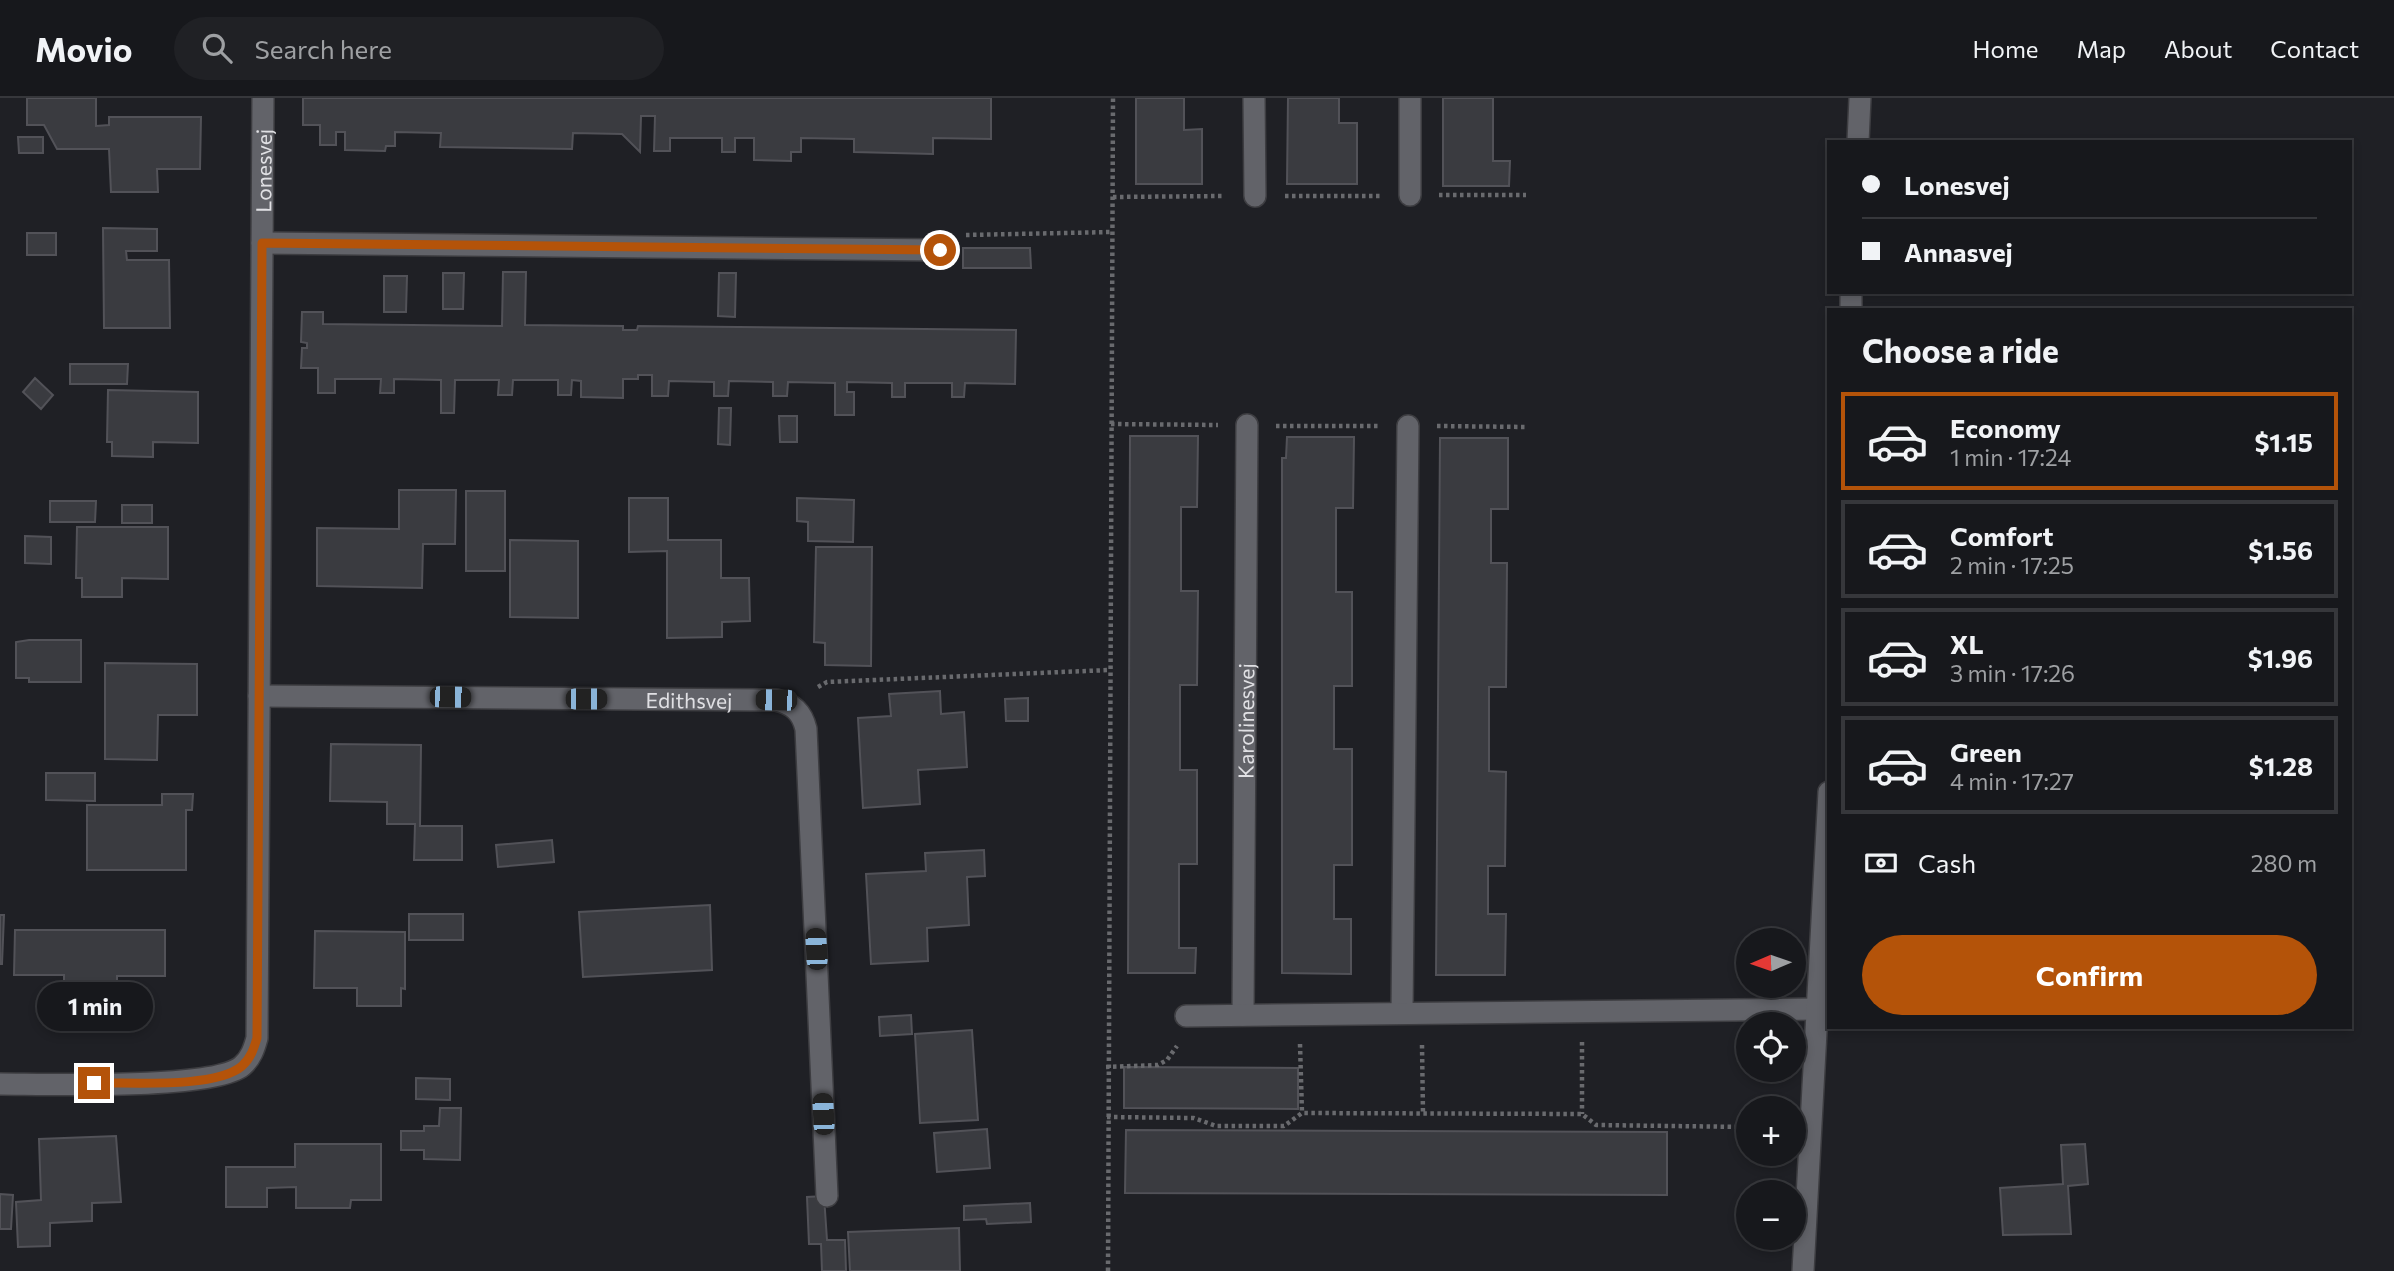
<!DOCTYPE html>
<meta charset="utf-8">
<style>
body{margin:0;font-family:Commissioner,sans-serif;background:#202125;color:#f1f3f6;height:100vh;display:flex;flex-direction:column;font-size:26px;white-space:nowrap}
*{box-sizing:border-box;margin:0}
p{font-size:23px;color:#9ea0a3}
.icon{flex:none;width:38px;height:38px;fill:none;stroke:currentColor;stroke-width:2;stroke-linecap:round;stroke-linejoin:round}
.map{position:relative;flex:1;overflow:hidden}
.drawer{position:absolute;left:1827px;top:210px;width:525px;height:721px;display:flex;flex-direction:column;background:#17181c;border-radius:0px;box-shadow:0 4px 10px #0003,0 0 0 2px #36373b}
.drawer>*{flex:none}
.top-card{position:absolute;left:1827px;top:42px;width:525px;height:154px;border-radius:0px;box-shadow:0 4px 10px #0003,0 0 0 2px #36373b;display:grid;align-content:center;height:154px;padding:0 35px;background:#17181c}
.needle{width:46px;rotate:268deg}
.tools{position:absolute;left:1736px;top:830px;display:grid;gap:14px}
.tools a{display:grid;place-items:center;width:70px;height:70px;border-radius:50%;background:#17181c;box-shadow:0 4px 10px #0003,0 0 0 2px #36373b;font-size:35px}
.end{position:absolute;width:32px;height:32px;margin:-16px;border:9px solid #b45309;background:#fff;box-shadow:0 0 0 4px #fff}
.from{border-radius:50%}
.bubble{position:absolute;height:49px;border-radius:24px;background:#17181c;box-shadow:0 4px 10px #0003,0 0 0 2px #36373b;font-size:23px;font-weight:700;line-height:49px;text-align:center}
.car{position:absolute;width:21px;height:42px;margin:-21px -10px;border-radius:9px;box-shadow:0 0 5px 2px #0007;background:linear-gradient(#222 24%,#8ab4d8 0 40%,#222 0 76%,#8ab4d8 0 86%,#222 0)}
.top-card b{display:flex;align-items:center;gap:24px;height:66px;font-size:26px}
.top-card b+b{border-top:2px solid #36373b}
.top-card i{width:18px;height:18px;background:#f1f3f6}
ul{padding:0;list-style:none}
li{display:flex;align-items:center;gap:21px;height:98px;margin:0 14px 10px;padding:0 21px;border:4px solid #36373b;border-radius:0px}
li div{flex:1}
li b{display:block;font-size:26px}
li em{font-style:normal;font-weight:700}
li.on{border-color:#b45309}
li>.icon{width:63px;height:63px;stroke-width:1.5}
h2{padding:0 35px;font-size:32px;line-height:84px}
.pay{display:flex;align-items:center;gap:18px;height:77px;padding:0 35px;font-size:26px}
.pay p{margin-inline-start:auto}
.button{display:flex;gap:14px;margin-top:auto;padding:14px 35px}
.button a{flex:1;height:80px;border-radius:42px;background:#b45309;color:#fff;font-size:28px;font-weight:700;line-height:80px;text-align:center}
header{display:flex;align-items:center;gap:42px;box-sizing:border-box;height:98px;padding:0 35px;background:#17181c;border-bottom:2px solid #36373b}
header strong{font-size:33px}
nav{display:flex;gap:38px;margin-inline-start:auto;font-size:24px}
.search{width:490px;height:63px;background:#202125;display:flex;align-items:center;gap:18px;box-sizing:border-box;padding:0 24px;border-radius:38px;color:#9ea0a3;font-size:26px}
.map>svg:first-child{display:block}
.building{fill:#3a3b40;stroke:#525258;stroke-width:2}
.lines{fill:none;stroke-linecap:round;stroke-linejoin:round}
.street-casing{stroke:#3d3d41;stroke-width:24}
.path{stroke:#696a6e;stroke-width:4.5;stroke-dasharray:3.5 3.5;stroke-linecap:butt}
.street{stroke:#626369;stroke-width:21}
.route{stroke:#b45309;stroke-width:9}
.labels{text-anchor:middle;dominant-baseline:central;stroke-width:6;stroke-linejoin:round;paint-order:stroke}
.street-label{font-size:21px;fill:#e0e0e4;stroke:#090a0c}
</style>
<header>
<strong>Movio</strong>
<div class="search"><svg class="icon" aria-label="search" viewBox="0 0 24 24"><circle cx="10" cy="10" r="6"/><path d="M15 15l6 6"/></svg>Search here</div>
<nav><a>Home</a><a>Map</a><a>About</a><a>Contact</a></nav>
</header>
<div class="map">
<svg width="2394" height="1173" viewBox="0 0 2394 1173">
<rect width="100%" height="100%" fill="#1f2025"/>
<path class="building" d="M27,0h69v28l13,-1v-8h92l-1,52h-43l1,23h-47l-2,-43h-52l-13,-24h-17z
M303,0h688v41l-58,-1v16l-79,-2v-13l-53,-1v14h-10v9l-37,-1v-22h-19v14h-13v-14h-52v13h-16l1,-35h-14l-1,36 -18,-18 -49,-1 -1,16 -132,-2 1,-14 -46,-1v14h-9l-1,5 -40,-1v-18h-9v13h-16v-20h-17z
M1136,0h48v32l18,-1v55h-66z
M1288,0h51v25h18v61h-70z
M1443,0h50v63h17l-1,25h-66z
M18,39h25v16h-24z
M103,130l54,1v22h-31l1,9h42l1,68h-66z
M27,135h29v22h-29z
M963,150h67l1,20h-68z
M503,174h23l-1,53 98,1v4h14l1,-4 378,4 -1,54 -50,-1 -1,14h-12v-14h-47v14h-13v-14l-45,-1v10h7v23h-19v-32l-47,-1 -1,14h-14v-14l-44,-1 -1,15h-14v-14l-45,-1 -1,15h-16v-21h-14v4h-15v19l-42,-1v-16l-9,-1 -1,15h-13v-15h-45l-1,15h-14l1,-15h-44l-1,33h-13v-33l-47,-1v14h-14l1,-14h-46v14h-17v-25h-17l1,-20h5v-5l-6,-1 1,-30h21v12l179,2z
M443,175h21l-1,36h-20z
M719,175h17l-1,44 -17,-1z
M384,178h23l-1,36h-22z
M70,266h58l-1,20h-57z
M35,280l18,17 -12,14 -18,-17z
M108,292l90,2v51l-45,-1v15l-41,-1v-14h-5z
M719,310h12l-1,37 -12,-1z
M779,318h18v26h-17z
M1130,338h68l-1,71h-16v84h17l-1,94h-17v85h17v94h-18v84h17l-1,25h-67z
M1287,339h67l-1,71h-17v84h16v94h-18v63h18v116h-18v54h17v55l-69,-1v-515h4z
M1440,340h68v71h-17v54h16l-1,124h-17v84l17,1 -1,94h-17v48h18l-1,61h-69z
M399,392h57l-1,54h-32l-1,44 -105,-2v-58l82,1z
M466,393h39v80h-39z
M629,400h39v42h53v38h28l1,43 -28,1v15l-55,1v-87l-38,1z
M797,400l57,2 -1,42 -45,-1v-19l-11,-1z
M50,403h46l-1,21h-45z
M122,407h30v18h-30z
M77,429h91v52l-46,-1v19h-40v-19h-6z
M25,438l26,1v27l-26,-1z
M510,442l68,1v77l-68,-1z
M816,449h56l-1,119 -46,-1v-22l-11,-1z
M29,542h52v42h-52v-4h-13v-36z
M105,565l92,1v51h-39l-1,45 -52,-1z
M940,593l1,23 23,-2 3,55 -49,3 2,34 -57,4 -5,-90 33,-2 -2,-22z
M1028,600v23h-22l-1,-22z
M331,646l90,1 -1,81h42v34h-48l1,-36h-28v-22l-57,-1z
M46,675h49v28l-49,-1z
M162,696h31l-1,16h-6v60h-99v-65h75z
M552,742l2,22 -56,5 -2,-22z
M984,752l1,26 -18,1 2,48 -42,3 1,33 -57,3 -5,-90 60,-3 -1,-18z
M710,807l2,65 -129,7 -4,-65z
M409,816h54v26h-54z
M0,817h4l-2,49h-2z
M15,832h150v46h-48v38h-53v-39h-50z
M315,833l90,1v57l-4,-1v18h-44v-18h-43z
M911,917l1,19 -32,2 -1,-19z
M972,932l6,90 -58,3 -5,-89z
M1124,969l174,1v41l-174,-1z
M416,980l34,1v21l-34,-1z
M440,1010h21l-1,52 -36,-1v-9h-23v-19h23v-5h15z
M987,1031l3,39 -53,4 -3,-39z
M1126,1032l541,2v63l-542,-2z
M116,1038l5,66 -29,1v18l-42,2v23l-32,1 -2,-45 25,-2 -2,-61z
M295,1046h86v56h-30l-1,8h-54v-21l-29,1v19h-41v-40h69z
M2085,1046l3,40 -20,2 3,48 -68,1 -3,-47 63,-4 -2,-39z
M0,1096l13,1 -2,34h-11z
M824,1098l3,44h18l1,31h-24l-1,-27h-12l-2,-47z
M1030,1105l1,19 -44,2 -1,-5 -22,1v-14z
M959,1130l1,43h-110l-2,-39z"/>
<g class="lines">
<g class="street-casing">
<g id="street">
<path d="M1254,0l1,98"/>
<path d="M1858,44l2,-44"/>
<path d="M1410,97v-97"/>
<path d="M262,145l678,7"/>
<path d="M1851,212v-18"/>
<path id="s1" d="M259,598l517,4c17,4 26,12 30,29l21,467"/>
<path d="M1402,915l6,-587"/>
<path id="s2" d="M1243,917l4,-590"/>
<path d="M1186,918l633,-7"/>
<path id="s3" d="M0,986c45,0 213,6 242,-18 9,-8 12,-17 15,-28l6,-940"/>
<path d="M1803,1173l26,-479"/>
</g>
</g>
<path class="path" d="M1439,97h87
M1285,98h96
M1113,99l111,-1
M966,137l146,-3
M1111,326l107,1
M1276,328h103
M1437,328l91,1
M818,589l9,-5 282,-12
M1582,944v72
M1300,946l2,69
M1422,947l1,69
M1106,969l52,-2 9,-5 10,-14
M1107,1019l87,1 22,8h68l18,-13 280,1 14,11 152,2
M1108,1173l5,-1173"/>
<use href="#street" class="street"/>
</g>
<g class="lines">
<path class="route" d="M94,985c36,-1 121,6 148,-17 9,-8 12,-18 15,-28l5,-795 678,7"/>
</g>
<g class="labels">
<g class="street-label">
<text stroke="none"><textPath href="#s3" startOffset="1144">Lonesvej</textPath></text>
<text stroke="none"><textPath href="#s1" startOffset="430">Edithsvej</textPath></text>
<text stroke="none"><textPath href="#s2" startOffset="294">Karolinesvej</textPath></text>
</g>
</g>
</svg>
<div class="tools">
<a><svg class="needle" viewBox="-14 -14 28 28"><path d="M0-13l5 13h-10z" fill="#e53935"/><path d="M0 13l5-13h-10z" fill="#9ea0a3"/></svg></a>
<a><svg class="icon" aria-label="locate" viewBox="0 0 24 24"><circle cx="12" cy="12" r="6"/><path d="M12 2v4M12 18v4M2 12h4M18 12h4"/></svg></a>
<a>+</a>
<a>−</a>
</div>
<i class="end from" style="left:940px;top:152px"></i>
<i class="end" style="left:94px;top:985px"></i>
<div class="bubble" style="left:37px;top:884px;width:116px">1 min</div>
<i class="car" style="left:450px;top:599px;rotate:91deg"></i>
<i class="car" style="left:586px;top:601px;rotate:90deg"></i>
<i class="car" style="left:776px;top:602px;rotate:271deg"></i>
<i class="car" style="left:816px;top:851px;rotate:357deg"></i>
<i class="car" style="left:823px;top:1016px;rotate:357deg"></i>
<div class="top-card">
<b><i class="from"></i>Lonesvej</b>
<b><i></i>Annasvej</b>
</div>
<section class="drawer">
<h2>Choose a ride</h2>
<ul>
<li class="on"><svg class="icon" aria-label="car" viewBox="0 0 24 24"><path d="M5 17H2v-5l4-1 3-4h7l3 4 3 1v5h-3M9 17h6M6 11h13"/><circle cx="7" cy="17" r="2"/><circle cx="17" cy="17" r="2"/></svg><div><b>Economy</b><p>1 min · 17:24</p></div><em>$1.15</em></li>
<li><svg class="icon" aria-label="car" viewBox="0 0 24 24"><path d="M5 17H2v-5l4-1 3-4h7l3 4 3 1v5h-3M9 17h6M6 11h13"/><circle cx="7" cy="17" r="2"/><circle cx="17" cy="17" r="2"/></svg><div><b>Comfort</b><p>2 min · 17:25</p></div><em>$1.56</em></li>
<li><svg class="icon" aria-label="car" viewBox="0 0 24 24"><path d="M5 17H2v-5l4-1 3-4h7l3 4 3 1v5h-3M9 17h6M6 11h13"/><circle cx="7" cy="17" r="2"/><circle cx="17" cy="17" r="2"/></svg><div><b>XL</b><p>3 min · 17:26</p></div><em>$1.96</em></li>
<li><svg class="icon" aria-label="car" viewBox="0 0 24 24"><path d="M5 17H2v-5l4-1 3-4h7l3 4 3 1v5h-3M9 17h6M6 11h13"/><circle cx="7" cy="17" r="2"/><circle cx="17" cy="17" r="2"/></svg><div><b>Green</b><p>4 min · 17:27</p></div><em>$1.28</em></li>
</ul>
<div class="pay"><svg class="icon" aria-label="cash" viewBox="0 0 24 24"><path d="M3 7h18v10H3z"/><circle cx="12" cy="12" r="2"/></svg>Cash<p>280 m</p></div>
<div class="button"><a>Confirm</a></div>
</section>
</div>
